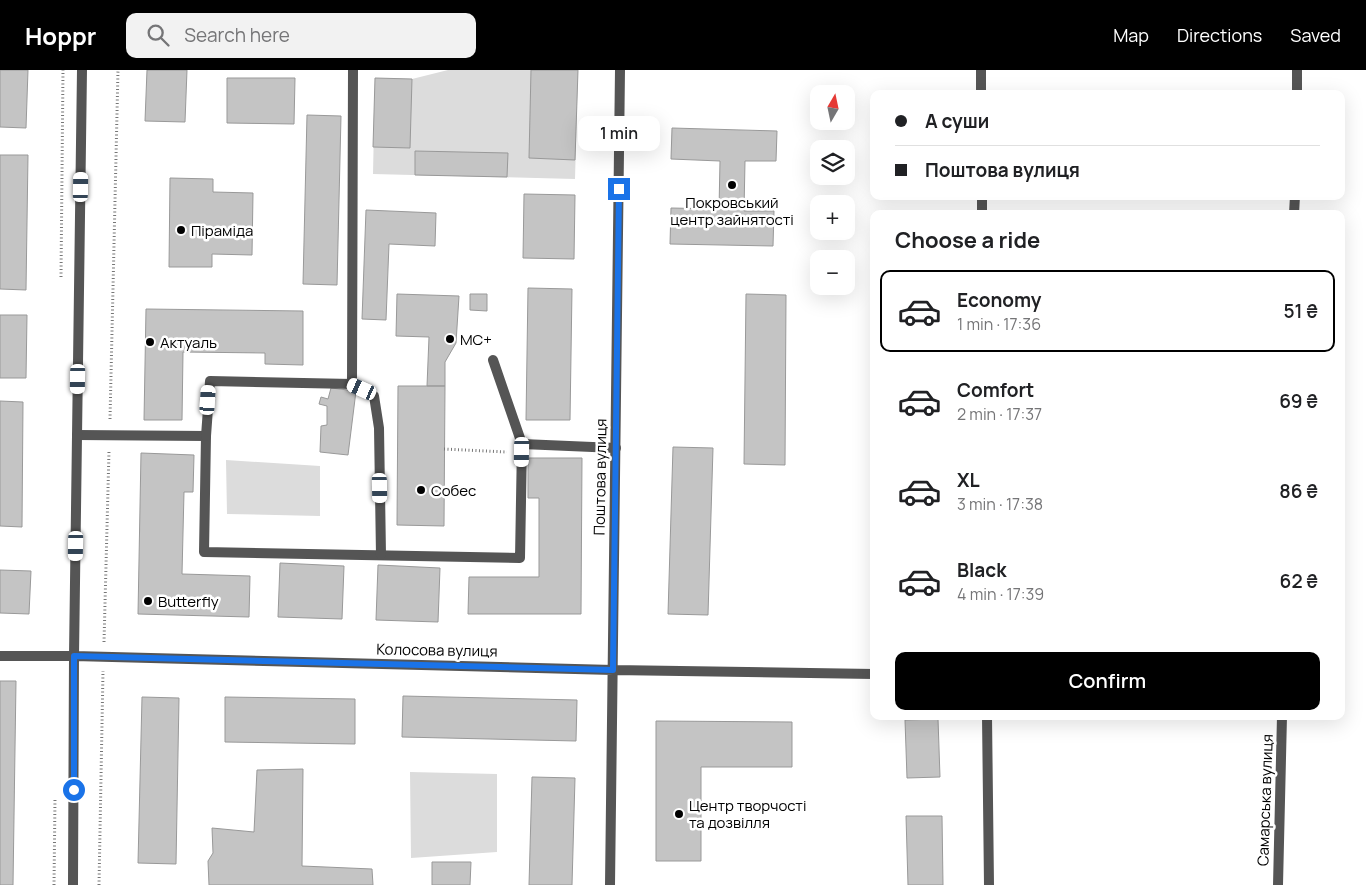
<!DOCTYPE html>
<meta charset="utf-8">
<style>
body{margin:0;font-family:Manrope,sans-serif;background:#f2f2f2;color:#202124;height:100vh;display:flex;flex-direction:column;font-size:19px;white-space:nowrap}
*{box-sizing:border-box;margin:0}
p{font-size:16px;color:#757577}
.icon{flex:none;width:28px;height:28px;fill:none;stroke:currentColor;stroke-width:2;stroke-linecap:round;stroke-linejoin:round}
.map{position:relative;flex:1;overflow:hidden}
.drawer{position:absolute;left:870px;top:140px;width:475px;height:510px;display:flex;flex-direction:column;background:#fff;border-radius:10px;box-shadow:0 5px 20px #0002}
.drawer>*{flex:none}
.top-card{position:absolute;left:870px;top:20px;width:475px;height:110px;border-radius:10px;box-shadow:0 5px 20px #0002;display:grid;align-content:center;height:110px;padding:0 25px;background:#fff}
.needle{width:32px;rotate:9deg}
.buttons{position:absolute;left:810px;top:15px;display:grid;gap:10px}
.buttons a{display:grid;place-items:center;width:45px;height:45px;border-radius:10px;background:#fff;box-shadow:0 5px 20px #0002;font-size:25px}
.end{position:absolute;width:22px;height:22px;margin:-11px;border:6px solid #1a73e8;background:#fff;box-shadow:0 0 0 2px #fff}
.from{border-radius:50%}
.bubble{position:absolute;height:35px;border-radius:10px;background:#fff;box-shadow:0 5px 20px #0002;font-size:16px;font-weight:600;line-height:35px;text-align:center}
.car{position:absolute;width:15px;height:30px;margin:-15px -8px;border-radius:6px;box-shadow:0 0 4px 1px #0007;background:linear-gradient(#fff 24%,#345 0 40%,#fff 0 76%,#345 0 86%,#fff 0)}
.top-card b{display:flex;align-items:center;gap:18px;height:48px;font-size:19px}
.top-card b+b{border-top:1px solid #e0e0e0}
.top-card i{width:12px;height:12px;background:#202124}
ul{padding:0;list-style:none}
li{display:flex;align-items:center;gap:15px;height:82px;margin:0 10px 8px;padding:0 15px;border:2px solid transparent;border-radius:10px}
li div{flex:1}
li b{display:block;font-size:19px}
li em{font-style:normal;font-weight:600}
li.selected{border-color:#000}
li>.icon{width:45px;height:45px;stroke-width:1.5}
h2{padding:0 25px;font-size:22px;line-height:60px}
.cta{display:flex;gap:10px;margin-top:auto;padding:10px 25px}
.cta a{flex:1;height:58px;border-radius:10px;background:#000;color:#fff;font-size:20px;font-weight:600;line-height:58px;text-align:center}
header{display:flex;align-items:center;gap:30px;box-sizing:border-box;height:70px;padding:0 25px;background:#000;color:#fff}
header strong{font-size:24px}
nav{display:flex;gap:28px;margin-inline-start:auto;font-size:18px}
.search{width:350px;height:45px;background:#f2f2f2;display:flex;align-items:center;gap:12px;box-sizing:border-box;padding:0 18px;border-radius:10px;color:#757577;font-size:19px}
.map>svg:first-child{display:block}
.green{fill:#dcdcdc}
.building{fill:#c4c4c4;stroke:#999}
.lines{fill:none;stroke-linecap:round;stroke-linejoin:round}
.path{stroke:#777;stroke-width:3;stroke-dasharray:1 2.5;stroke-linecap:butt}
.lane{stroke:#555;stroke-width:10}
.street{stroke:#555;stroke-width:10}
.route{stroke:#1a73e8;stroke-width:6}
.poi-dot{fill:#000;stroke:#fff;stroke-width:2}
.labels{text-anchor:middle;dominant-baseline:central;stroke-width:5;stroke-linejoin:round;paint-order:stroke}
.poi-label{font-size:15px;fill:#000;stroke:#fff;text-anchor:start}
.street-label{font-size:15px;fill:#000;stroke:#fff}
</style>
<header>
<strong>Hoppr</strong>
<div class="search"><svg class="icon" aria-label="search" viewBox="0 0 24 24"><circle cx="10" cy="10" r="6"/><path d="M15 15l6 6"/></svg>Search here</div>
<nav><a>Map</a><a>Directions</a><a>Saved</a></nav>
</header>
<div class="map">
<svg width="1366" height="815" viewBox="0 0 1366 815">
<rect width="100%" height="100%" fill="#fff"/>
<path class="green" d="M448,0h130l-3,109 -202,-5 2,-96 37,1z
M226,390l94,6v50l-93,-2z
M410,702l87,2v78l-86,6z"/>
<path class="building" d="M0,0h28l-2,58 -26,-1z
M147,0h40l-2,52 -40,-1z
M531,0h47l-3,90 -46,-2z
M227,8h68l-1,46 -67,-1z
M375,8l37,1 -2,69 -37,-1z
M307,45l34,1 -4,169 -34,-1z
M672,58l105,3 -1,30h-31l-1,50h30l-1,35 -103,-2 1,-36 48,1 1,-48 -49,-2z
M415,81l93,2 -1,24 -92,-2z
M0,85h28l-2,135 -26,-1z
M170,108l43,1v13l40,1 -1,62 -40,-1v13h-43z
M524,124l51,1 -1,64 -51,-1z
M366,140l70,3 -1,33 -46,-2 -3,76 -24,-1z
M528,218l44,1 -2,131h-44z
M397,224l62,2 -3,47 -11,19v24h-18l2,-49 -33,-1z
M470,224h17v17l-17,-1z
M746,224l40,1 -1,170 -41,-1z
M146,239l157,2v54l-38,-1v-11l-82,-1 -1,68h-38z
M0,245h27l-1,63h-26z
M398,316h47l-1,140 -47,-1z
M331,318l25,3 -8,64 -28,-3 1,-26 6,-1v-19l-8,-2 2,-7 7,2z
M0,331l23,1 -1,125 -22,-1z
M673,377l40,1 -5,167 -40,-1z
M141,383l53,2 -1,37h-9l-2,82 68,2 -1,41 -111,-3z
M528,388h54l-1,156h-113l1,-37h70v-79h-11z
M280,493l64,3 -2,53 -64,-2z
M378,495l62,3 -2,54 -62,-2z
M0,500l31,1 -2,43 -29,-1z
M0,611h16l-3,204h-13z
M403,626l174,4 -1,41 -174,-4z
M142,627l37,1 -3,166 -38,-1z
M225,627l130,2v45l-130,-2z
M938,649l2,58 -33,1 -2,-58z
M656,651l136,1v45h-91v94h-45z
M303,699l-1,97 70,3 1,16h-164l-1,-24 5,-8 -1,-25 42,4 3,-62z
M532,707l43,1 -3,107h-43z
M906,746h36l1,69h-35z
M432,792h39l-1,23h-38z"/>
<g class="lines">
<path class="path" d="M61,207l2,-207
M110,349l8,-349
M444,379l63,3
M104,572l5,-191
M54,815l1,-87
M99,815l4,-214"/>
<path class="lane" d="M493,290l29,84 94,4
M77,365l129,1 -2,116 316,6 2,-114"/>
<path class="street" d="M981,0v24
M1297,24v-24
M982,126v18
M1294,144l1,-18
M352,314l22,12 5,32 2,127
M206,366l4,-55 142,3 1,-314
M0,586h74l539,14 261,4
M987,646l2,169
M73,815l1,-229 8,-586
M610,815l10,-815
M1278,815l4,-169"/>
</g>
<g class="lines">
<path class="route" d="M74,720v-134l539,14 6,-481"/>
</g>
<g class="poi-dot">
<circle cx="732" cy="115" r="5"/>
<circle cx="181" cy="160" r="5"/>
<circle cx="450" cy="269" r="5"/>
<circle cx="150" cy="272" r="5"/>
<circle cx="421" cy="420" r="5"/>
<circle cx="148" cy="531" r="5"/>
<circle cx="679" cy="744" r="5"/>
</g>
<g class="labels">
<g class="poi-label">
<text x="732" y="132" text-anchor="middle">Покровський<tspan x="732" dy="17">центр зайнятості</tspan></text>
<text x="191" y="160">Піраміда</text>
<text x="460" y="269">МС+</text>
<text x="160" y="272">Актуаль</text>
<text x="431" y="420">Собес</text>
<text x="158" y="531">Butterfly</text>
<text x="689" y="735">Центр творчості<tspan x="689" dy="17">та дозвілля</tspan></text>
</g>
<g class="street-label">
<text transform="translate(600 407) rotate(-89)">Поштова вулиця</text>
<text transform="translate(437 580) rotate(1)">Колосова вулиця</text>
<text transform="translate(1265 730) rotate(-88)">Самарська вулиця</text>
</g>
</g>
</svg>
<div class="buttons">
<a><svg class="needle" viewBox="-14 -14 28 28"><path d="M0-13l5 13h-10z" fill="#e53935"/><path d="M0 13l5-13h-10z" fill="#757577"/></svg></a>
<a><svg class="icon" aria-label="layers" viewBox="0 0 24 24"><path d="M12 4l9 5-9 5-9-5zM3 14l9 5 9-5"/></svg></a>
<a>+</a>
<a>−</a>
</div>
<i class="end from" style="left:74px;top:720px"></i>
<i class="end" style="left:619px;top:119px"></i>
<div class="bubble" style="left:578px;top:46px;width:82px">1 min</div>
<i class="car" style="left:81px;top:117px;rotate:1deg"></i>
<i class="car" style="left:78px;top:309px;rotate:181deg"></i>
<i class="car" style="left:362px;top:319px;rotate:294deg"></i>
<i class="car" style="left:208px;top:330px;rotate:4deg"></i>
<i class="car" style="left:522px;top:382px;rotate:181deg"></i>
<i class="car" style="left:380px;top:418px;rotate:179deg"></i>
<i class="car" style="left:76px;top:476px;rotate:181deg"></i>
<div class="top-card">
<b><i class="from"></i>А суши</b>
<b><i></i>Поштова вулиця</b>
</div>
<section class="drawer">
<h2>Choose a ride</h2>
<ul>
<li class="selected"><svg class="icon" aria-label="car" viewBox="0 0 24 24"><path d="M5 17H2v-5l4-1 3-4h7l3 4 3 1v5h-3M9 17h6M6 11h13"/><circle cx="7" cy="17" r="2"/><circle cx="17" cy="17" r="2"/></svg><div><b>Economy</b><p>1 min · 17:36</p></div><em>51 ₴</em></li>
<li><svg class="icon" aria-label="car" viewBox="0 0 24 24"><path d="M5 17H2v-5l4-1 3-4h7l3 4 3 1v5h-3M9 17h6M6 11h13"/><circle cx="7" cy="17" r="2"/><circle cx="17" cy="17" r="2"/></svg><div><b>Comfort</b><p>2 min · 17:37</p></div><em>69 ₴</em></li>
<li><svg class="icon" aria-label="car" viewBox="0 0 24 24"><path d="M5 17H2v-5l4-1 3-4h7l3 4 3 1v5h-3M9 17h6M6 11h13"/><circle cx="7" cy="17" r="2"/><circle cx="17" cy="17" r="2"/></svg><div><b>XL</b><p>3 min · 17:38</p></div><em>86 ₴</em></li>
<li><svg class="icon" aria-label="car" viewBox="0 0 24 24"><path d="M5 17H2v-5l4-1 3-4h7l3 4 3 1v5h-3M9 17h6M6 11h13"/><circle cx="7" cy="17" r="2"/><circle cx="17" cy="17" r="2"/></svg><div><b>Black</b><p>4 min · 17:39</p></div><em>62 ₴</em></li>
</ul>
<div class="cta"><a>Confirm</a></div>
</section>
</div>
